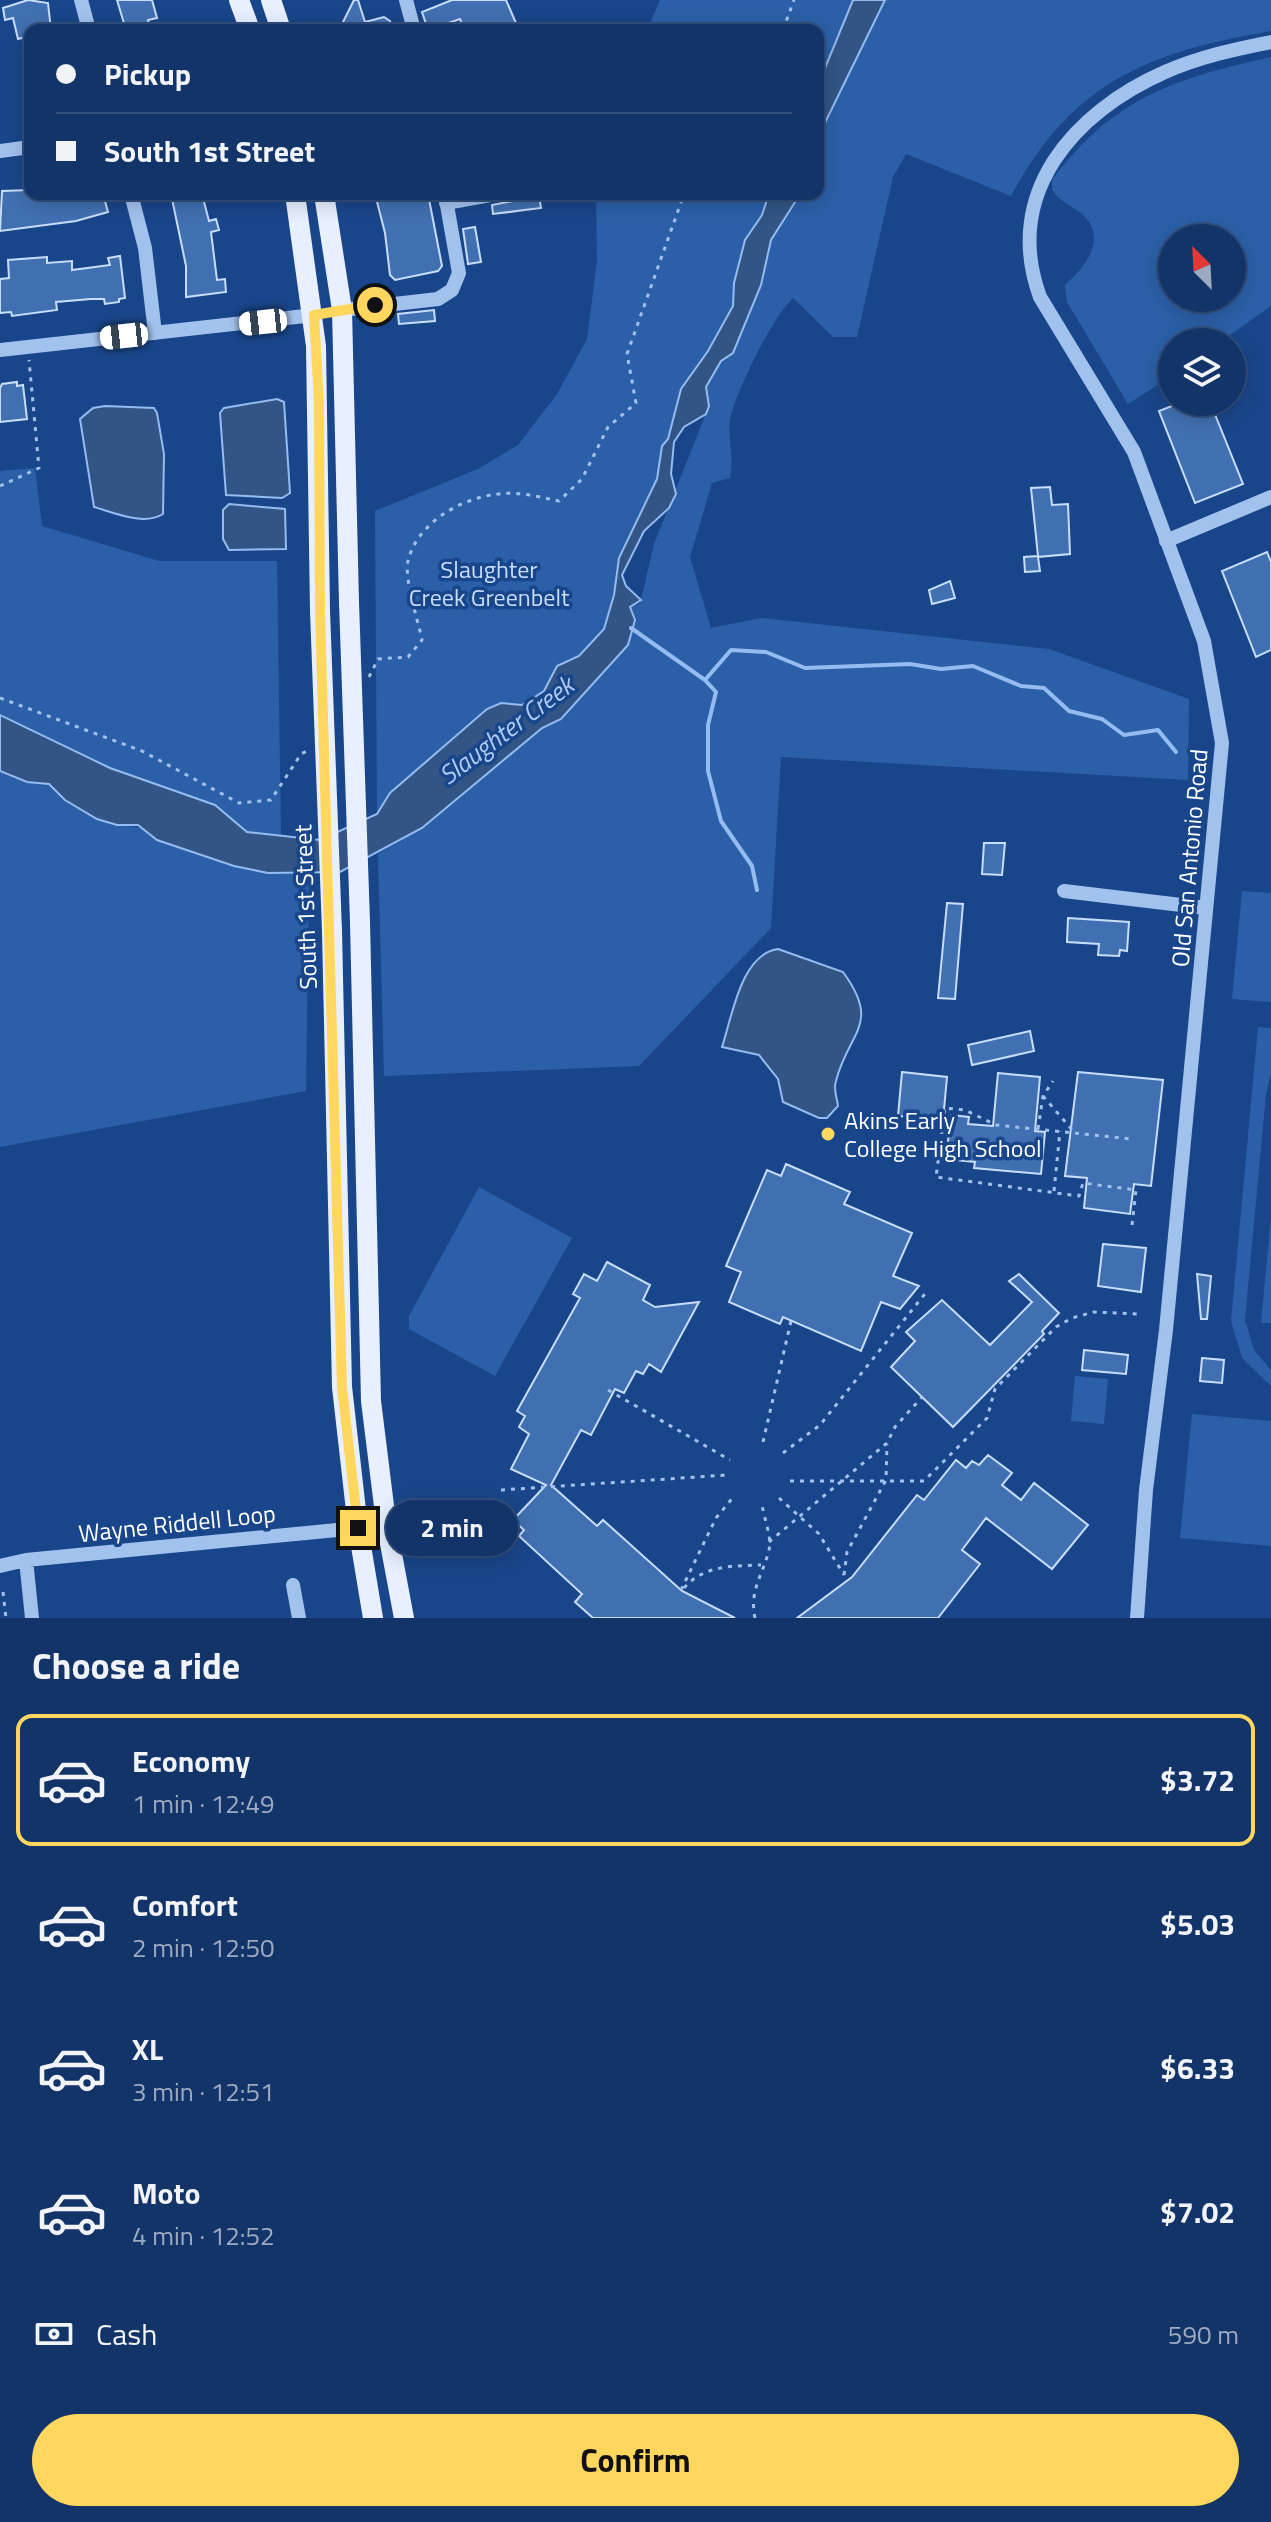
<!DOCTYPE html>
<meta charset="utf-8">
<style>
body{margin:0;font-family:"Titillium Web",sans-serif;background:#1c3c6e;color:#f1f3f6;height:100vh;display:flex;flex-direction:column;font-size:30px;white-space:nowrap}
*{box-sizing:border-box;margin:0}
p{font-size:26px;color:#9daac0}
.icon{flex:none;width:44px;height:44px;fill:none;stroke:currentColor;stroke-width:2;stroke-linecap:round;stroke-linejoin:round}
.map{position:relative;height:1618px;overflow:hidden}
.sheet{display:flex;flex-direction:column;background:#133468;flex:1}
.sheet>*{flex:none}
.top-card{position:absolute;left:24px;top:24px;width:800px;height:176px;border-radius:16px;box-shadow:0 4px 20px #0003,0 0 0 2px #324f7c;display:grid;align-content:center;height:176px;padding:0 32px;background:#133468}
.needle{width:52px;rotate:336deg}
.fabs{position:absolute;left:1158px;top:224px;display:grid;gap:16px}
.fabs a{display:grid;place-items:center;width:88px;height:88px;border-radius:50%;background:#133468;box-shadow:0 4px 20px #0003,0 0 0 2px #324f7c;font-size:40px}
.end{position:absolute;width:36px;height:36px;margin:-18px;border:10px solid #ffd65e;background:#111;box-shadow:0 0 0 4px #111}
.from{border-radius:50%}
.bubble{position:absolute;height:56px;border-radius:28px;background:#133468;box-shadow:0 4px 20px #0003,0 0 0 2px #324f7c;font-size:26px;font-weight:700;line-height:56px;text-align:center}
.car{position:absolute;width:24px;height:48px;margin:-24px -12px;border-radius:10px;box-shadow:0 0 6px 2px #0007;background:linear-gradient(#fff 24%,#345 0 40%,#fff 0 76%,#345 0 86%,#fff 0)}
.top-card b{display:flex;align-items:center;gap:28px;height:76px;font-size:30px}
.top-card b+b{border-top:2px solid #324f7c}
.top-card i{width:20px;height:20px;background:#f1f3f6}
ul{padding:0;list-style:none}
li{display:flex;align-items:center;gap:24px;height:132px;margin:0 16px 12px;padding:0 16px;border:4px solid transparent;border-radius:16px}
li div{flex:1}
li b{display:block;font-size:30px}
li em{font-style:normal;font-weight:700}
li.active{border-color:#ffd65e}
li>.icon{width:72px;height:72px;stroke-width:1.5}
h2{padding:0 32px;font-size:36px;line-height:96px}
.pay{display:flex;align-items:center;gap:20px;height:88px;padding:0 32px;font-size:30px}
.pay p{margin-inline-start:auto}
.cta{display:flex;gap:16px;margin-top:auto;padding:16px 32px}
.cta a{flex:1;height:92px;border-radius:48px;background:#ffd65e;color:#111;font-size:32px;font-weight:700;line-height:92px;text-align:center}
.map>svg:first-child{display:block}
.green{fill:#2b60a8;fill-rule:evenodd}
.water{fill:#335586;stroke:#94bcf0;stroke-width:2}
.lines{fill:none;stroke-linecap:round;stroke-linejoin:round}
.stream{stroke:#94bcf0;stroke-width:4}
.building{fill:#4170b2;stroke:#c8ddfa;stroke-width:2}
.path{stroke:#a2c2ee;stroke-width:3;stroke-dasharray:4 6;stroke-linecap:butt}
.minor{stroke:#a2c2ee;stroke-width:14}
.major{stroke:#e8f0ff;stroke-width:20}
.major-bridge{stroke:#e8f0ff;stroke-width:20}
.route{stroke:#ffd65e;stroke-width:10}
.poi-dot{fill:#ffd65e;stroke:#19468a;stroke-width:3}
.labels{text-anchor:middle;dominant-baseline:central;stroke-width:7;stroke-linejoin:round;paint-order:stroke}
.park-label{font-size:24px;fill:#c8ddfa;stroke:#19468a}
.street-label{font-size:24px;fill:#fff;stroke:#19468a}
.poi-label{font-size:24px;fill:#fff;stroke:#19468a;text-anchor:start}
.water-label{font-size:26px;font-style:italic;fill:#aeccf5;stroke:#19468a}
</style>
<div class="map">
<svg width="1271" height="1618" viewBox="0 0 1271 1618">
<rect width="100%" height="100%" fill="#19468a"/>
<path class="green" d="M660,0h611v31c-122,21 -198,50 -260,165l-105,-42 -13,23 -36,160h-24l-40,-39c-21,20 -54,88 -62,117 -5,18 4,41 -1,63l-18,5 -22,74 21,71 50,-10 288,31 140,50 -1,81 -407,-23 -10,171 -132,138 -255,10 -6,-222 44,-26 120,-100 19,-9 69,-112 10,-3 14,-60 55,-138 -3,-19 15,-26 12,-8 28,-69 10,-44 24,-40 -8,1 -4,-2 1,-5h34v-57l8,-14 -8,-3v-90h-171z
M1271,57v249l-51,36h-48v34l-44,28 -61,-102 -2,-17c20,-18 44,-46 17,-71 -11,-9 -22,-12 -30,-24v-10c62,-83 122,-101 219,-123zM1172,238h60v60h-60z
M596,194h173l-7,21 -17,25 -11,43 -1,23 -25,45 -27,38 -13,50 -6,7 -5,33 -38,79 -5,37 -10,34 -25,27 -22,10 -13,25 -22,14 -21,-2 -14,7 -97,83 -13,21 -2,-303 103,-42 40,-24 39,-51 30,-55 10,-78z
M35,468l7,58 117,35h118l4,275 -35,-4 -31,-27 -105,-37 -110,-53v-244z
M0,771l27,11 22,2c16,17 45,37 69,41 24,4 19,-1 39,15l152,34 -3,217 -306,56z
M1242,891l29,2v109l-39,-3z
M1258,1027l13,1v45l-5,21 -21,226 9,30 17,20v16l-29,-28 -11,-37z
M479,1187l93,51 -77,138 -86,-47v-13z
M1271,1216v107h-10z
M1075,1376l33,3 -4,45 -33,-3z
M1192,1414l79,7v125l-91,-8z"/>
<path class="water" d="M853,0h32l-67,137v-52z
M769,194h15l-1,5 4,2 10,-2 -26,41 -10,45 -28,68 -12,8 -15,26 3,19 -3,8 -22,13 -10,15 -3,32 5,20 -7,14 -25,23 -22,44 4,11 15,14 -11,7 5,13 -7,25 -67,74 -19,9 -120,100 -82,44 -72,1 -34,-7 -77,-26 -19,-15h-21l-20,-6 -32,-19 -16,-16 -22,-2 -27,-11v-56l110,53 105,37 32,27 73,8 57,-26 13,-21 97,-84 14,-6 21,2 22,-14 13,-25 22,-10 25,-27 10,-34 5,-37 38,-79 5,-33 6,-7 13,-50 27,-38 25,-45 1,-23 11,-43 17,-25z
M277,399l7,3 6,91 -8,5 -56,-3 -6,-82 4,-5z
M105,406l49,2 3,5 7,41 -1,60c-19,12 -48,-1 -69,-7l-14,-88 13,-11z
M229,504l56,5 1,40 -57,1 -6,-11v-29z
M778,949l65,23c39,53 5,60 -7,109 -3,8 1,17 2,25l-11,12h-8l-36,-16 -5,-23 -19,-24 -37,-8c10,-30 19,-93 56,-98z"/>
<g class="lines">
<path class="stream" d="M631,628l74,52 26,-30 35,2 39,16 105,-4 31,5 32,-3 48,20 23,2 25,23 33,8 22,16 34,-5 18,22
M705,680l11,12 -8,33v46l13,50 31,45 5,24"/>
</g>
<path class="building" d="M28,0l20,3 3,27h-21v6l-12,3 -5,-21 -8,2 -2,-12z
M117,0h35l5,18 -9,2 3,10h-25z
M354,0h4l7,22 19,-5 6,4 2,9h-53z
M452,0h54l13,30h-55l-4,-11 -32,11 -6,-18z
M30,190v4h73l5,18 -32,9 -76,10 2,-40z
M171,194h31l7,27 7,-2 3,11 -8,2 6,48 8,-1 1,13 -40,5v-31z
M375,194h53l14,72 -4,5 -43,9 -5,-5 -5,-42z
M539,196l2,12 -48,6 -1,-9z
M475,227l6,35 -13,2 -5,-35z
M120,256l5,42 -6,1v3l-14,2 -1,-5h-13l-35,3 1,8 -45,6 -1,-4 -11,1v-34l9,-1 -1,-18 39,-3v6l25,-2v9l38,-5 -2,-7z
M434,310l1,11 -36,3 -1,-10z
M17,382v4l6,-1 4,34 -27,3v-34l2,-4z
M1182,402h28l33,82 -48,19 -36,-92z
M1050,487l2,18 16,-1 2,50 -32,3 2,14 -15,1 -1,-15 14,-1 -7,-68z
M1267,552l4,10v88l-15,7 -34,-86z
M950,581l5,17 -23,6 -3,-14z
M984,843h21l-3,32 -20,-1z
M947,903l16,1 -8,95 -17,-1z
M1068,918l61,4 -2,29 -7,-1 -1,6 -21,-1 1,-11 -32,-2z
M1030,1031l4,20 -62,14 -4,-20z
M902,1072l45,5 -4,43 -45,-4z
M1078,1072l85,8 -12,106 -17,-2 -4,30 -46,-6 3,-30 -22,-2z
M998,1073l42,4 -5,54 10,1 -4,42 -67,-6 1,-6 -29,-3 5,-44 18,2 -1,7 25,2z
M786,1164l64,28 -6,12 68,29 -19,43 26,10 -19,23 -19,-7 -20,49 -78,-34 -3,7 -51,-22 12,-30 -15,-6 41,-96 14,6z
M1103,1244l43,4 -5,44 -43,-6z
M607,1262l43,23 -7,15 12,7 44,-5 -38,70 -12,-8 -6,10 -7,-3 -12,22 -9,-4 -24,46 -10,-5 -30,55 46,41 6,-6 79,71 53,27h-142l-18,-16 7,-8 -63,-58 5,-6 -11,-10 33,-35 -35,-16 18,-35 -10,-7 6,-11 -8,-5 63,-113 -7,-4 11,-20 13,7z
M1019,1274l40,39 -17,18 2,3 -91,93 -62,-60 24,-26 -9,-9 36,-32 48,45 42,-43 -23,-21z
M1197,1274l14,2 -4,43h-6z
M1084,1350l44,5 -2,19 -44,-4z
M1202,1358l22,2 -2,23 -22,-2z
M988,1455l24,18 -10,12 19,15 13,-17 54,42 -36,44 -66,-51 -24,32 18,14 -42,54h-141l55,-41 65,-82 7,5 32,-40 10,8 6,-7 7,4z"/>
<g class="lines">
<path class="path" d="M783,30l11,-30
M0,486l39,-18 -10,-108
M369,677l9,-18 30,-2 14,-17c-4,-20 -18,-61 -14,-79 9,-38 53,-63 90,-67 20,-3 41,3 61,7l23,-22 26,-52 28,-24 -9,-49 57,-160
M0,698l142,53 97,52 32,-3 30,-46 6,-3
M1043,1096l31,36
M1038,1129l5,-33 10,-15
M1054,1191l6,-60
M1132,1225l4,-35 -53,-7 -4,13 -143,-19 9,-69 20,2 31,15 136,14
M608,1390l122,70
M763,1442l28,-121
M783,1453l37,-28 108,-135
M790,1481h134l63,-63 8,-29 61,-62 16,-9 22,-6 43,2
M501,1490l226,-15
M779,1498l40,36 25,41
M769,1542l118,-99 8,-16 27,-30
M844,1575l3,-23 39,-72 1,-36
M684,1588c20,-23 48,-22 77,-23
M681,1590l35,-72 19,-23
M3,1592l3,26
M755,1618c-6,-28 8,-43 14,-68 3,-13 -5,-32 -7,-45"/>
<path class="minor" d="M81,0l8,30
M406,0l8,30
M0,151l30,-4
M131,194l14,54 10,85
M446,203l50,-9
M342,310l96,-11 14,-9 7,-17 -14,-79
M0,350l314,-35
M1166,541l105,-44
M1064,891l142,17
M26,1560l6,58
M0,1566l26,-6 332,-32
M293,1585l6,33
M1137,1618l9,-128 20,-160 56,-587 -18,-102 -70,-189 -94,-155c-38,-104 34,-185 125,-225 34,-15 70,-23 106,-30"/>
<path class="major" d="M239,0l11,30
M271,0l10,30
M295,194l21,152 4,265
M324,194l18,116 7,292
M360,922l11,479 15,121 18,96
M332,931l10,456 16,141 15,90"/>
<path class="major-bridge" d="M349,602l11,320
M320,611l12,320"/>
</g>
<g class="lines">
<path class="route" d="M358,1528l-16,-141 -22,-776 -1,-208 -5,-88 61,-10"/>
</g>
<circle class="poi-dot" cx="828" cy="1134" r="8"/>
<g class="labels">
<g class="park-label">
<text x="489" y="569">Slaughter<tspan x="489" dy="28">Creek Greenbelt</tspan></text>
</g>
<g class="street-label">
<text transform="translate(1189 858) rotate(-85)">Old San Antonio Road</text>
<text transform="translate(305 907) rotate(-92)">South 1st Street</text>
<text transform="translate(177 1523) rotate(-6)">Wayne Riddell Loop</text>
</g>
<g class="poi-label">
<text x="844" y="1120">Akins Early<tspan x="844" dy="28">College High School</tspan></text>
</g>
<g class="water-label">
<text transform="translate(506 730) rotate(-37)">Slaughter Creek</text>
</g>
</g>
</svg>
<div class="fabs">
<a><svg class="needle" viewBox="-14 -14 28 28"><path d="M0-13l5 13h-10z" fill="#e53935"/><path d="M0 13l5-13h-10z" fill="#9daac0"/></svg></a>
<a><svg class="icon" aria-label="layers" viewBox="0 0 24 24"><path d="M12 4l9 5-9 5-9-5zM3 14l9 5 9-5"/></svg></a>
</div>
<i class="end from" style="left:375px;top:305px"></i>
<i class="end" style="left:358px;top:1528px"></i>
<div class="bubble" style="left:386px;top:1500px;width:132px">2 min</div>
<i class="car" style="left:263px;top:322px;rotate:264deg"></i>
<i class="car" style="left:124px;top:336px;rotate:264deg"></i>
<div class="top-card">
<b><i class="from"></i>Pickup</b>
<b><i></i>South 1st Street</b>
</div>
</div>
<section class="sheet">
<h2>Choose a ride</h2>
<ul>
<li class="active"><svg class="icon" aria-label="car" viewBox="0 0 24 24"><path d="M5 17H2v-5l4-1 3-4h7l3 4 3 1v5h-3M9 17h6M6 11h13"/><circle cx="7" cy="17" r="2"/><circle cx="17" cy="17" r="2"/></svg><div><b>Economy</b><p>1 min · 12:49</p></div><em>$3.72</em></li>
<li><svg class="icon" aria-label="car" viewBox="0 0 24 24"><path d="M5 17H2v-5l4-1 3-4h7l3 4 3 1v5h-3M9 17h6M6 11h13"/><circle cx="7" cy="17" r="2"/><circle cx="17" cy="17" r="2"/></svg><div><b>Comfort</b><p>2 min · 12:50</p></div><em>$5.03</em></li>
<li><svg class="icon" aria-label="car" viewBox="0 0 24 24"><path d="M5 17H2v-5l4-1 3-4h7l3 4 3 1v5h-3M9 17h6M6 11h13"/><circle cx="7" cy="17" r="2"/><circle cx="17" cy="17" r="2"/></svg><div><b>XL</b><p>3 min · 12:51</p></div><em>$6.33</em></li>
<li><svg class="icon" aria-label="car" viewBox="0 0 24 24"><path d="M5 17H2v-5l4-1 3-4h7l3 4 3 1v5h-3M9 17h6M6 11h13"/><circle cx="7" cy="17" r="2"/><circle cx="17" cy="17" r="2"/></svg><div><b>Moto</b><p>4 min · 12:52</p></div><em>$7.02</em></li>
</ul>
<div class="pay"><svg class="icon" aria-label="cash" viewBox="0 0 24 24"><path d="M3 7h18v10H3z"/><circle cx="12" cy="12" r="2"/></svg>Cash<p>590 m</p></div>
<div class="cta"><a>Confirm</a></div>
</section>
